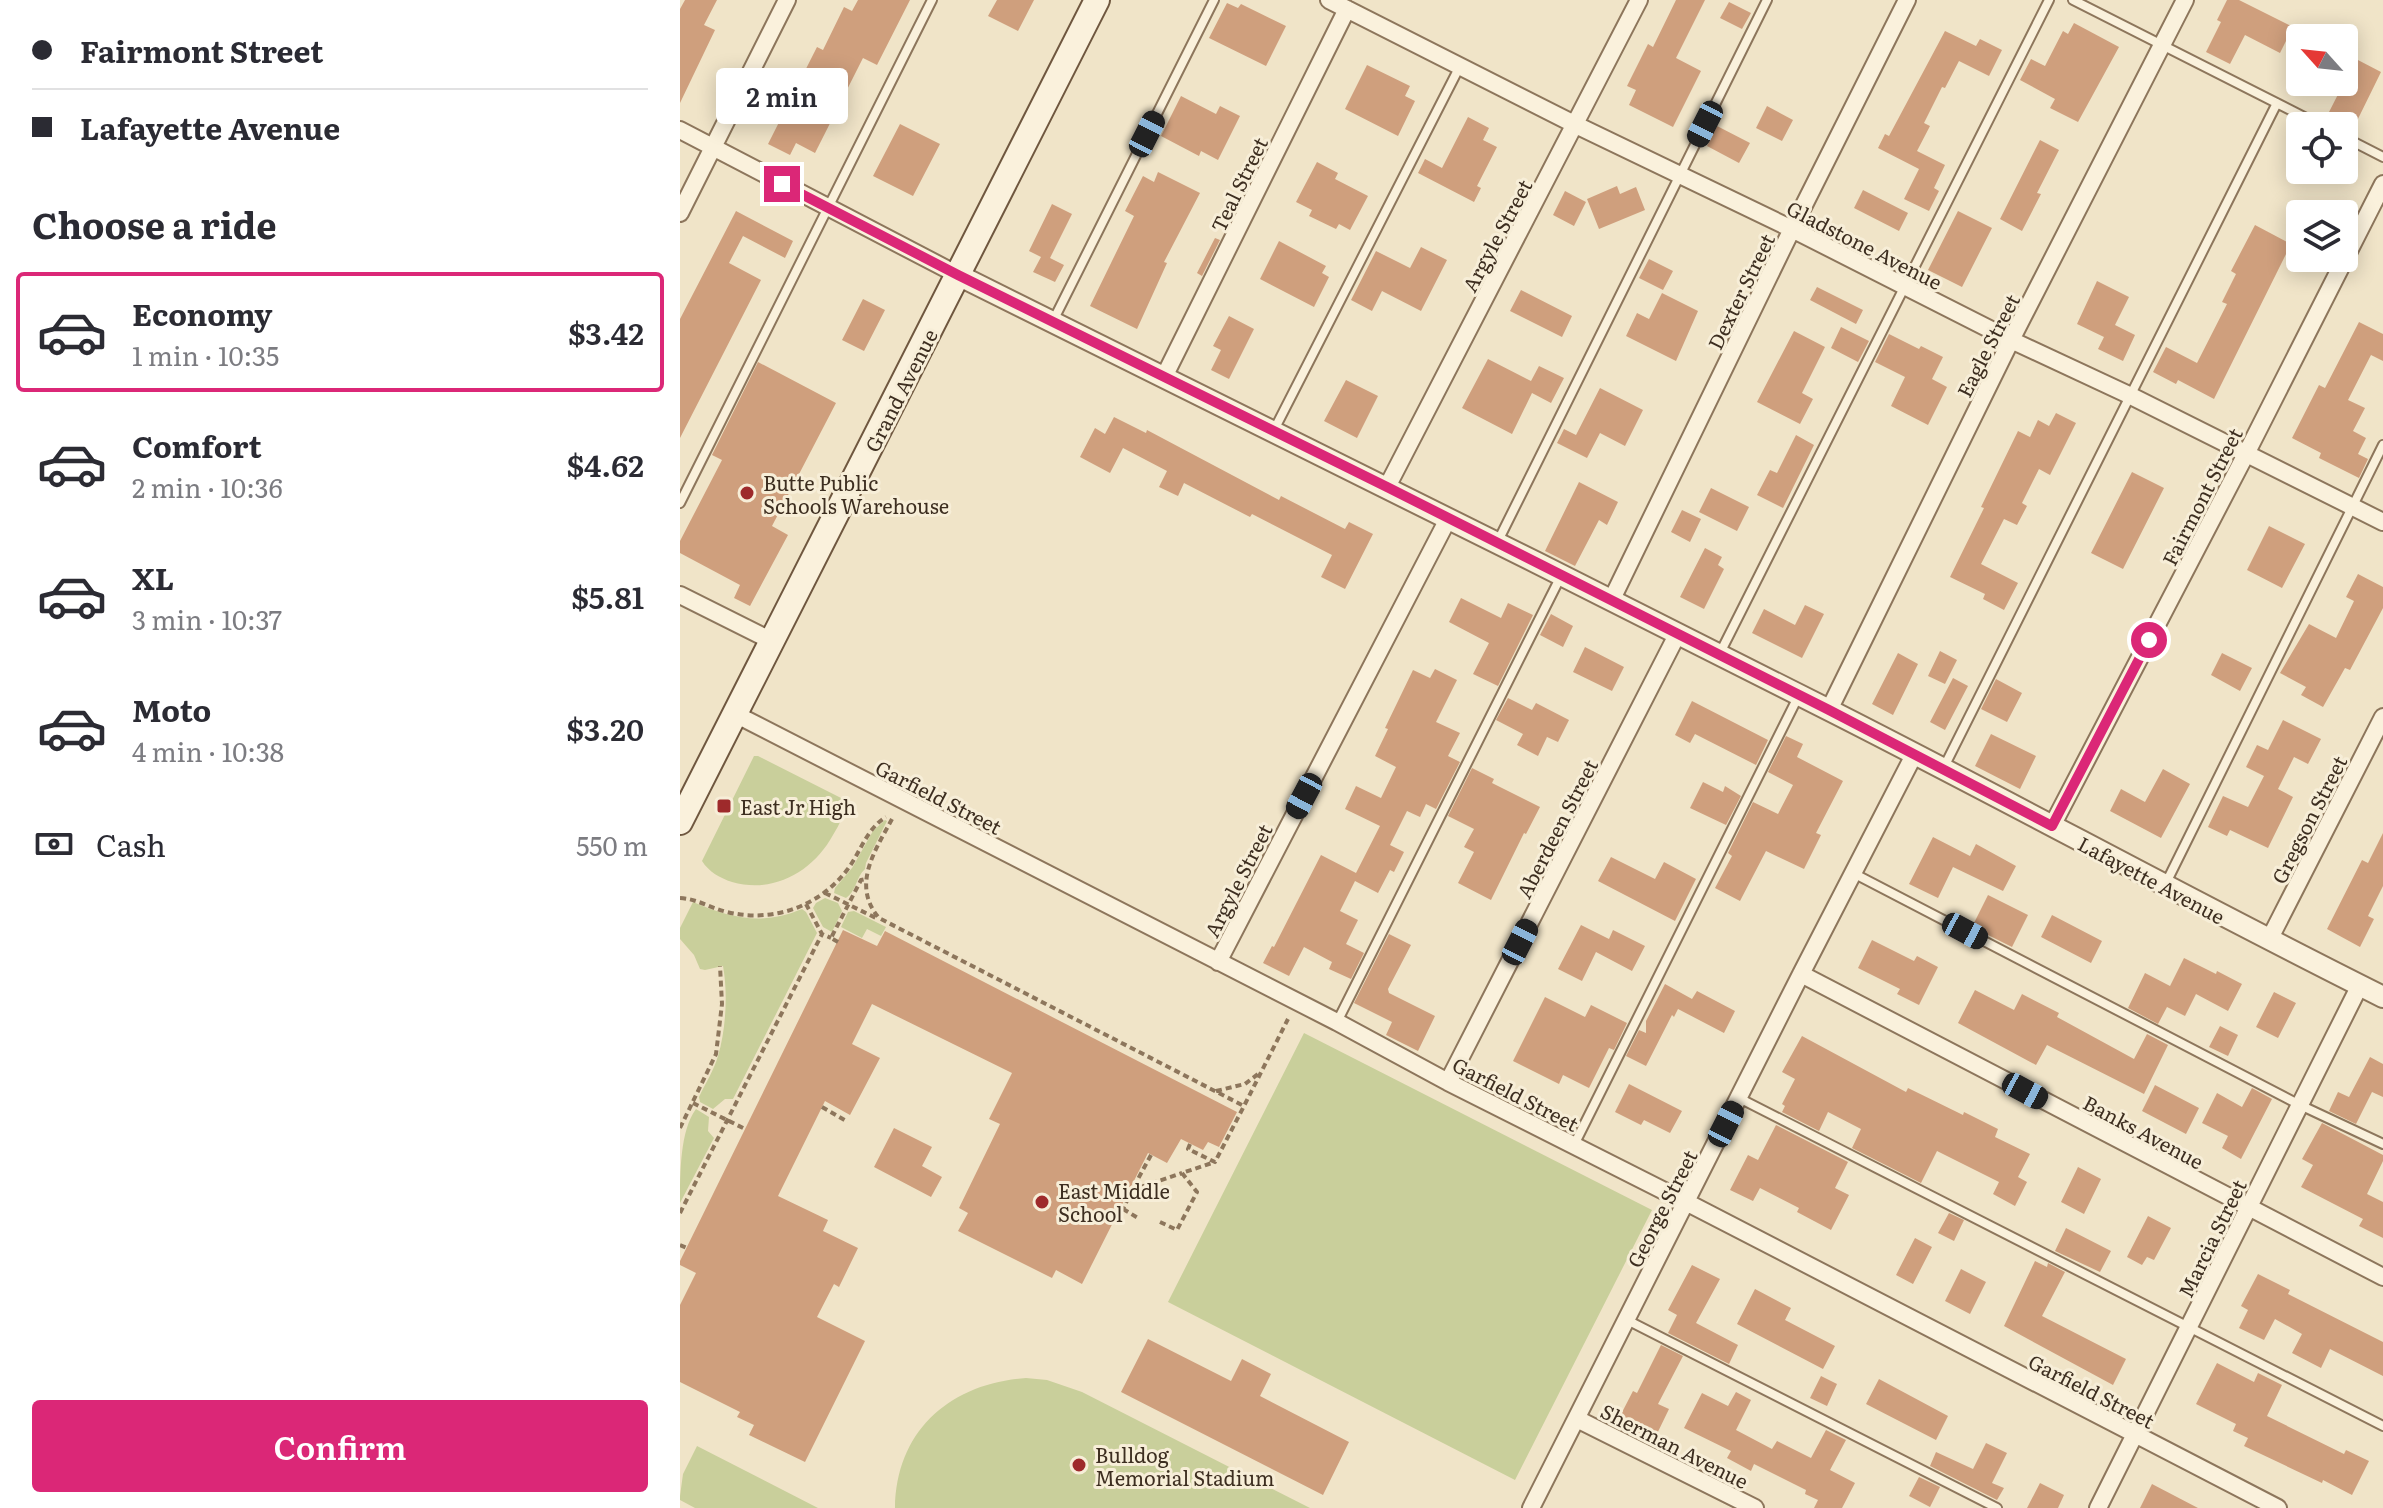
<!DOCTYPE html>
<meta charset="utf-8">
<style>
body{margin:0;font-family:Literata,serif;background:#f2f2f3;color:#2b2b33;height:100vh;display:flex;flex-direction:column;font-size:30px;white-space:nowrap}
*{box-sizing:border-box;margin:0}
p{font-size:26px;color:#7c7c81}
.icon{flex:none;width:44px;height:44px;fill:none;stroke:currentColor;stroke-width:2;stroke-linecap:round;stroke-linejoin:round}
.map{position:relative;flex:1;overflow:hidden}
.sheet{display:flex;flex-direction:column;background:#fff;width:680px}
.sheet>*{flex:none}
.banner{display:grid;align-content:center;height:176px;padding:0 32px;background:#fff}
.needle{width:52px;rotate:297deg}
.tools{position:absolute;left:1606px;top:24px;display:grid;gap:16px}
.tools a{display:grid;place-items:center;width:72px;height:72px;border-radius:8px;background:#fff;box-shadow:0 4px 20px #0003;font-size:40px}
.end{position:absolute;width:36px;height:36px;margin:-18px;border:10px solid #db2777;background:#fff;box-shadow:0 0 0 4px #fff}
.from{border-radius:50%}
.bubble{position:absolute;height:56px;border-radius:8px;background:#fff;box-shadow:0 4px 20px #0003;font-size:26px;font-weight:600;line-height:56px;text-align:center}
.car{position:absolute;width:24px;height:48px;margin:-24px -12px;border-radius:10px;box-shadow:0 0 6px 2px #0007;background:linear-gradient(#222 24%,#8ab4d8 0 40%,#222 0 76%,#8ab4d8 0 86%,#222 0)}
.banner b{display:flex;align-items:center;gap:28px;height:76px;font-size:30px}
.banner b+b{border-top:2px solid #e1e1e2}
.banner i{width:20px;height:20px;background:#2b2b33}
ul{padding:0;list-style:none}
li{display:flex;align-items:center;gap:24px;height:120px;margin:0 16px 12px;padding:0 16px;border:4px solid transparent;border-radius:8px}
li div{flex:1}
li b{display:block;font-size:30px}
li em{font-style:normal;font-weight:600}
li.on{border-color:#db2777}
li>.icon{width:72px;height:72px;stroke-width:1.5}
h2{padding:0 32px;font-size:36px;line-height:96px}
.pay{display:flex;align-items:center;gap:20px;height:88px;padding:0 32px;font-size:30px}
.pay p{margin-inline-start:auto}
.cta{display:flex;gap:16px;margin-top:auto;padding:16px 32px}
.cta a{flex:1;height:92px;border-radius:8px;background:#db2777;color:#fff;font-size:32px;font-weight:600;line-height:92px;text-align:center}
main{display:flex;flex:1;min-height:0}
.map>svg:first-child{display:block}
.green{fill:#c9cf9b}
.building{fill:#cf9f7d}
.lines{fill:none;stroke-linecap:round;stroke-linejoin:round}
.service-casing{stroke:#8d765c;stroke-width:12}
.minor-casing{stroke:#8d765c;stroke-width:20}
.tertiary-casing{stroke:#8d765c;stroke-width:24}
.secondary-casing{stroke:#6f573f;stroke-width:28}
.path{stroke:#8d765c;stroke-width:4;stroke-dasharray:6 4;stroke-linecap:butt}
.service{stroke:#faf1dc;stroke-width:8}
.minor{stroke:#faf1dc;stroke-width:16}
.tertiary{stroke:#faf1dc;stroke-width:20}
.secondary{stroke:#faf1dc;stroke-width:24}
.route{stroke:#db2777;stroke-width:10}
.poi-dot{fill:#9e2a2b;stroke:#f7eed8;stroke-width:3}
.labels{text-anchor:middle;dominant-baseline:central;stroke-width:6;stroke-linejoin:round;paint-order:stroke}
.street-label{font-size:20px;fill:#3d2e20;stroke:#f7eed8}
.poi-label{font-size:20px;fill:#3d2e20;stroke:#f7eed8;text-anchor:start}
</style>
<main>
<section class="sheet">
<div class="banner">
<b><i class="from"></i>Fairmont Street</b>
<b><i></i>Lafayette Avenue</b>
</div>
<h2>Choose a ride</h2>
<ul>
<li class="on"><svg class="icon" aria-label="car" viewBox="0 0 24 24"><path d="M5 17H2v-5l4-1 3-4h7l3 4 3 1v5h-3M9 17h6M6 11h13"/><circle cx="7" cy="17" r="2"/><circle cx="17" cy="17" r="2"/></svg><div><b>Economy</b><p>1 min · 10:35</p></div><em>$3.42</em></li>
<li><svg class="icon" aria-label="car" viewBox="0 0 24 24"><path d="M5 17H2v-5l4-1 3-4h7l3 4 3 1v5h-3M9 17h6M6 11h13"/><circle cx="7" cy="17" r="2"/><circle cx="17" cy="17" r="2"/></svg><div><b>Comfort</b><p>2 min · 10:36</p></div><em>$4.62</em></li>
<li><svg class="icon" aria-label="car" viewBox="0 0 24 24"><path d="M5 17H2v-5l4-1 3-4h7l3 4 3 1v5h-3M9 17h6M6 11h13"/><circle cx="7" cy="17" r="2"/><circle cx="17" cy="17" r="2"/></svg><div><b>XL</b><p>3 min · 10:37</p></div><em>$5.81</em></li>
<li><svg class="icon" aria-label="car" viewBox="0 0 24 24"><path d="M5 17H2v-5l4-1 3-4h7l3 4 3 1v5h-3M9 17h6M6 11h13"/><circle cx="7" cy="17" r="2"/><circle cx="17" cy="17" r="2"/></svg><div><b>Moto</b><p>4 min · 10:38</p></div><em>$3.20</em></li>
</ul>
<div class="pay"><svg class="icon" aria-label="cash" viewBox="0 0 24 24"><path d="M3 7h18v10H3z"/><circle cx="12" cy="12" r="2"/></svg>Cash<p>550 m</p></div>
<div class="cta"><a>Confirm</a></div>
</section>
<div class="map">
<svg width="1703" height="1508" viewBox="0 0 1703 1508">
<rect width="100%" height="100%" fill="#f0e4c8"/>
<path class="green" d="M74,756h4l87,44c0,13 -5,24 -12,35 -20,36 -58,59 -101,47 -12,-4 -23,-10 -30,-21z
M205,820l2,1 -21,42 -1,6c-9,8 -9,23 -19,29l-12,-5 1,-5 17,-20 21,-37z
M145,898l13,5 4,8 -10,21 -9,-5 -10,-19 3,-5z
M13,902c38,16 69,24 109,7l4,3 11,21 -84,166h-8l-12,10 -13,-7 -1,-5c6,-13 15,-27 19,-41 8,-27 10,-63 5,-90l-18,4 -5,-1 -6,-14 -14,-16v-11z
M174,911l32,16 -5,9 -14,-7 -5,9 -21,-11 7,-15z
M624,1033l348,177 -137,270 -347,-178z
M16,1109l13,8 -1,14 6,7 -34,65c0,-29 0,-73 16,-94z
M346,1378l21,2 35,12 228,116h-415c1,-78 56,-125 131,-130z
M17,1446l121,62h-123l-15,-8v-4l3,-22z"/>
<path class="building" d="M5,0h32l-13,25 11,5 -35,73v-94z
M178,0h52l-33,65 -14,-7 -48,95 -19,-10 -6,12 -22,-11 49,-97 6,3 21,-43 8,4z
M317,0h37l-16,31 -30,-15z
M996,0h29l-29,58 25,13 -28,56 -44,-22 7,-15 -9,-4 21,-42 5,3z
M1547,0h12l54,27 -13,26 -35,-18 -15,29 -24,-12 15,-30 -4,-2z
M1049,2l22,11 -9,16 -22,-11z
M547,3l11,5 3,-4 45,22 -20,40 -57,-28z
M1394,23l45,24 -41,75 -28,-14 5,-9 -35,-19 11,-21 14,7 18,-35 5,3z
M1265,31l31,15 4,-7 22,11 -13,26 -30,-15 -14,27 -3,-1 -18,36 6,3 -13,25 28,14 -11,23 5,3 -10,20 -25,-12 15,-30 -41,-21 7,-14 4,2z
M1676,59l25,13 -27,55 -26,-13z
M687,65l43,21 -5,10 10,5 -17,35 -53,-27z
M501,96l35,18 4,-8 20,10 -22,44 -17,-9 -2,5 -38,-20z
M1087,106l26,14 -11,21 -26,-13z
M788,117l21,11 -6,12 14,7 -20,39 4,2 -7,14 -56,-29 7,-14 17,9z
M220,124l40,20 -27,52 -40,-20z
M1037,126l33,17 -11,20 -32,-17z
M1360,140l19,10 -22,43 4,1 -19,37 -22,-12z
M637,162l21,11 -3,6 33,17 -18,34 -11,-6 -3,5 -27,-13 3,-6 -16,-8z
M478,172l42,21 -36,69 3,1 -30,66 -47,-23 44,-90 -9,-5 18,-35 11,6z
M937,186l3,8 16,-7 9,23 -46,19 -12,-30z
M1183,190l45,23 -9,18 -45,-23z
M885,191l21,11 -12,24 -21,-11z
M372,204l20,10 -22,44 14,7 -9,17 -22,-10 8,-15 -12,-6z
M56,211l57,30 -8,17 -42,-22 -14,27 32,17 -81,158v-119z
M1278,211l34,17 -30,59 -34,-17z
M1575,225l36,19 -77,155 -36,-19 -2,4 -23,-12 13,-25 31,16 30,-59 -5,-2 14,-28 -5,-3z
M535,238l5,2 -18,36 -5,-3z
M599,241l47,25 -4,7 7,4 -15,30 -54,-28z
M741,247l26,13 -26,51 -39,-20 -10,20 -21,-11 25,-49 34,17z
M969,259l24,12 -10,19 -24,-12z
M1417,281l32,16 -14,28 20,10 -12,26 -25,-12 6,-12 -27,-13z
M1137,287l46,23 -7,14 -46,-24z
M841,290l51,26 -10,21 -52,-26z
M982,293l36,18 -22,50 -50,-25 11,-23 12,6z
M183,299l22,11 -21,41 -22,-11z
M549,316l25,13 -25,50 -18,-9 10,-20 -8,-4z
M1679,322l24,12v27l-12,-6 -23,45 17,8 -12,23 13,7 -8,16 10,5 -9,19 -40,-20 2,-5 -29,-15 27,-53 6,3z
M1161,327l28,14 -11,21 -27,-14z
M1114,331l31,16 -23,46 11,6 -13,25 -43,-22z
M1209,334l30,15 2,-3 22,11 -11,22 15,8 -19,38 -37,-19 14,-29 -30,-15z
M808,359l43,22 8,-15 25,12 -13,25 -19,-10 -20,41 -50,-26z
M78,362l78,41 -64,123 16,9 -38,71 -16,-8 6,-13 -60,-32v-12l42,-81 -10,-5z
M666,380l32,16 -21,42 -33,-17z
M920,388l43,22 -18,36 -25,-13 -13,25 -30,-15 7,-14 12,6z
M1376,413l20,10 -26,52 -11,-6 -17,34 5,3 -10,19 -13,-6 -23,45 37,19 -14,27 -21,-11 2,-5 -35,-17 34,-69 -3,-1 37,-76 12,6 8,-17 11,6z
M434,417l32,16 1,-3 132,70 2,-4 64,33 4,-7 24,12 -28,55 -24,-12 11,-22 -80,-41 -2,3 -66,-34 -6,13 -19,-9 8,-16 -44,-23 -13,25 -30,-16 15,-29 10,6z
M1116,435l18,10 -31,63 -26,-13 13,-25 7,3z
M1452,472l32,16 -41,81 -32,-16z
M899,482l39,20 -11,23 -8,-5 -24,46 -30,-15z
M1031,488l38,19 -12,24 -38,-19z
M1002,510l19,9 -11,23 -19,-10z
M1589,526l36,18 -23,44 -35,-18z
M1025,548l17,9 -4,8 6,4 -20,40 -24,-12z
M1678,574l25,13v21l-33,62 -5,-2 -22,39 -22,-12 5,-8 -26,-14 29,-49 27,14 18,-37 -8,-4z
M781,598l40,20 7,-15 25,12 -35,71 -25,-12 16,-31 -40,-21z
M1125,605l19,9 -22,44 -50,-25 12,-24 31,16z
M871,614l22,12 -10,21 -23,-12z
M905,647l39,20 -12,24 -39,-19z
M1260,651l17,9 -12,24 -17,-8z
M1218,653l20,11 -25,51 -21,-11z
M1542,653l30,15 -12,23 -29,-16z
M755,669l22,11 -21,42 24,11 -12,23 12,6 -24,47 -10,-5 -6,13 -13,-6 -17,34 14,7 -10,20 -4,-2 -12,23 -23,-12 -15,30 18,9 -12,24 18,9 -13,26 -22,-10 3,-7 -28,-15 -15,29 -26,-13 9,-17 2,1 47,-92 35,18 24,-47 -35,-17 11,-23 25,12 15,-31 -21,-11 13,-27 -3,-1 28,-58 17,8z
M1273,678l15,8 -23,44 -15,-8z
M1316,679l26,14 -15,29 -26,-13z
M828,698l24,12 4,-7 33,17 -11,22 -11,-5 -9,19 -21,-11 6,-11 -27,-14z
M1012,701l76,39 -12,25 -61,-31 -5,9 -15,-8z
M1603,720l38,19 -13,25 -14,-7 -16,32 15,8 -25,51 -38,-18 -3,6 -19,-9 15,-31 25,11 16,-31 -18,-9 11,-22 11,5z
M1311,734l45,22 -16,33 -45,-23z
M1106,736l17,8 -6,13 46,24 -27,52 5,2 -17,34 -38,-18 -26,50 -25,-13 17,-32 -4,-3 25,-51 25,12 15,-29 -25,-13z
M792,768l22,11 -2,4 48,24 -14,27 -2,-1 -33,67 -33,-17 16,-31 -10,-5 10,-18 -26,-13z
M1483,769l27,15 -29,54 -51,-27 11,-22 24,13z
M1023,782l20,10 2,-6 16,10 -15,29 -36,-17z
M1703,833v53l-15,30 6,3 -14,28 -33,-18 35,-69 6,3z
M1253,837l37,19 6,-12 40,22 -13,25 -50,-24 -15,31 -29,-14z
M931,857l44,22 9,-17 32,17 -21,42 -77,-40z
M1308,895l40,20 -16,32 -40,-20z
M1372,915l50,26 -11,22 -50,-26z
M901,925l28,14 4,-9 32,16 -13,25 -36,-19 -14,29 -24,-12z
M163,930l34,16 8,-15 352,181 -18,35 -11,-5 -5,8 -22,-11 -14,24 -19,-10 -66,131 -26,-14 -4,8 -94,-47 10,-18 -9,-5 41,-84 -11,-5 23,-46 -140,-69 -20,40 28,14 -30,57 -25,-14 -47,95 50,24 -5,11 35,17 -19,39 -5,-3 -17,33 48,24 -60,121 -56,-27 5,-10 -17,-8 3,-5 -60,-30v-77l16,-32 -16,-8v-4z
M709,934l22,11 -23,44 1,4 46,23 -17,35 -32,-16 6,-13 -38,-19z
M1192,940l42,21 3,-5 21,11 -19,38 -22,-11 3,-5 -42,-21z
M1504,958l32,16 1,-3 25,13 -14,27 -32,-17 -11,22 -18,-9 -9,17 -30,-16 17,-35 25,13z
M985,984l27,15 5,-8 38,20 -11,22 -46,-24 -4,8 -2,-2 -26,51 -20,-10 13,-26 7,3v-12z
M1295,990l39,20 8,-16 37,19 -2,4 77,42 13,-25 21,11 -24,49 -97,-49 -11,20 -78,-42z
M1594,992l22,11 -18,35 -22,-11z
M865,997l40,20 6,-12 36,18 -13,27 -5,-2 -20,40 -26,-13 -4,9 -46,-23z
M1540,1026l18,9 -10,21 -19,-9z
M1122,1036l104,56 2,-4 55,27 1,-3 34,17 -3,8 35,17 -12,23 9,5 -12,24 -22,-12 6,-12 -62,-31 -16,32 -69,-35 9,-19 -33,-17 -9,19 -37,-19 3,-6 -3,-2 13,-25 -13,-7z
M1690,1057l13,7v33l-11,-5 -16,32 -27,-13 9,-19 11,5z
M949,1084l53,27 -12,22 -26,-13 -3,5 -26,-13z
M1475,1085l44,23 -13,26 -44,-23z
M1572,1088l20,11 -31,60 -19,-11 6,-12 -26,-13 15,-30 25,14z
M1642,1123l61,32v6l-16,33 16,8v36l-24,-12 4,-7 -62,-32 12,-22 -11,-6z
M1096,1125l72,37 -13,26 14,7 -18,35 -34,-18 2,-4 -39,-20 -7,13 -23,-11 18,-35 10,5z
M214,1128l38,19 -10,19 20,11 -11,20 -57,-30z
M1398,1167l23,12 -17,35 -23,-12z
M1269,1213l15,7 -10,21 -16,-8z
M1468,1216l23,12 -17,32 -7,-3 -5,8 -15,-8z
M1386,1228l45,23 -11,21 -45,-21z
M1235,1238l17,9 -19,37 -17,-9z
M1355,1261l12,6 1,-4 17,9 -23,44 84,43 -13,26 -109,-59z
M1012,1265l28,14 -24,44 42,22 -9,19 -61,-31 9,-18 -9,-5z
M1281,1269l25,13 -16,32 -25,-13z
M1578,1274l32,16 -2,4 95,48v34l-53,-27 -9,19 -29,-15 10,-19 -27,-15 -11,21 -25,-12 9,-18 -7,-4z
M1075,1289l36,19 -6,12 50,26 -12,23 -86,-45z
M468,1339l83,42 11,-22 29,15 -11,22 89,46 -26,53 -202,-103z
M981,1345l22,11 -25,48 11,5 -15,31 -37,-18 16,-31 4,2z
M1537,1363l37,19 4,-9 24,12 -15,31 77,38 2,-4 23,11 -17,34 -29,-15 -1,3 -78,-37 4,-8 -15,-7 3,-7 -40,-20z
M1141,1376l16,8 -10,22 -17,-8z
M1199,1379l69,37 -12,24 -70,-36z
M1056,1392l15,8 -15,30 36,19 5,-8 34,17 15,-28 20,10 -16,30 25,13 -13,25h-28l4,-8 -13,-6 1,-4 -52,-26 -3,7 -24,-13 4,-7 -47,-23 18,-35 26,13z
M1306,1443l21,10 -15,30 12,5 -7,12 -67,-34 6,-14 37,17z
M1239,1477l21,10 -10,20 -21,-11z
M1360,1483l24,12 -6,13h-31z
M1472,1484l46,24h-58z"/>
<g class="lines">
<g class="service-casing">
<path id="service" d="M1393,0l249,126
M1664,137l39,20
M373,321l161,-321
M594,430l185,-362
M0,503l252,-503
M817,543l270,-543
M1039,655l330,-655
M1263,769l334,-666
M1173,873l447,232 83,39
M1485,885l218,-440
M657,1022l224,-446
M1059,1098l644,328
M894,1145l225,-450
M947,1320l370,188"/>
</g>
<g class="minor-casing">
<path id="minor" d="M649,0l247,125 216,104 219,111 118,55 254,127
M0,130l278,145
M0,213l107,-213
M484,377l183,-368
M707,487l252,-487
M0,595l92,46
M931,601l181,-372 115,-229
M1149,710l182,-370 174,-340
M55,714l602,308 111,60 238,120 592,306
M1372,826l194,-372 137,-270
M1589,940l114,-223
M538,962l230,-443
M1121,974l582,303
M768,1082l229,-447
M897,1419l178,89
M851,1508l270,-534 113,-219
M1418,1508l262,-523"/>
</g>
<g class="tertiary-casing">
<path id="tertiary" d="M278,275c291,143 580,288 869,434 186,94 369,195 556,288"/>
</g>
<g class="secondary-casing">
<path id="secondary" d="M0,822l417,-822"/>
</g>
<path class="path" d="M212,819c-17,32 -41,66 -13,99l365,188 44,-87
M145,893l53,26
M0,898c18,1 30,10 47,14 45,11 92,-5 120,-42 14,-18 19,-41 39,-53
M126,904l16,30 9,4
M158,942l-7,-4 30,-58 5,-1
M536,1091l29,-7 13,-10
M13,1103l52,26
M142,1107l26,15
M0,1128l36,-74 6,-50 -2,-38
M510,1144l-2,5 27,13 29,-56
M471,1155l-19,35 50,-17
M440,1208l3,1 9,-19
M443,1209l15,9
M0,1213l142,-279
M480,1222l17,8 20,-38 -15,-19 33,-11
M0,1245l7,3"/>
<use href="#service" class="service"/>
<use href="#minor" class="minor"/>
<use href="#tertiary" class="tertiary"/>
<use href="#secondary" class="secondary"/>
</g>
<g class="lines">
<path class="route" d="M102,184l176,91 429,212 442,223 223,116 97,-186"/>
</g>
<g class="poi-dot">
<circle cx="67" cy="493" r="8"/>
<rect x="36" y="798" width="16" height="16" rx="4"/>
<circle cx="362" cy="1202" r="8"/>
<circle cx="399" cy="1465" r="8"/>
</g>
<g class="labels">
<g class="street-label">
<text transform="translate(558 184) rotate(-64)">Teal Street</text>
<text transform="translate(816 235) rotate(-62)">Argyle Street</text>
<text transform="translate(1185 244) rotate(27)">Gladstone Avenue</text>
<text transform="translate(1060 291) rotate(-64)">Dexter Street</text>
<text transform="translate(1307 345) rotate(-63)">Eagle Street</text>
<text transform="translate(220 390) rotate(-63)">Grand Avenue</text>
<text transform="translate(1521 496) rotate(-63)">Fairmont Street</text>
<text transform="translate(259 796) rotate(27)">Garfield Street</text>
<text transform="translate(1628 819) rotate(-63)">Gregson Street</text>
<text transform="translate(876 828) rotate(-63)">Aberdeen Street</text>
<text transform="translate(1472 879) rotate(28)">Lafayette Avenue</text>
<text transform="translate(557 880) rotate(-63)">Argyle Street</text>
<text transform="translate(836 1093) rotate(27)">Garfield Street</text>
<text transform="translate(1464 1131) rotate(28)">Banks Avenue</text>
<text transform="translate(981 1208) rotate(-63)">George Street</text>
<text transform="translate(1531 1238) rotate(-64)">Marcia Street</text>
<text transform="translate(1412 1390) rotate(27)">Garfield Street</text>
<text transform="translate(995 1445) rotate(27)">Sherman Avenue</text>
</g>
<g class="poi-label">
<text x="83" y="482">Butte Public<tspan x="83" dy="23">Schools Warehouse</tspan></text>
<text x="60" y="806">East Jr High</text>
<text x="378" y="1190">East Middle<tspan x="378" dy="23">School</tspan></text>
<text x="415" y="1454">Bulldog<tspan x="415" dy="23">Memorial Stadium</tspan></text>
</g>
</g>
</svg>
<div class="tools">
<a><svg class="needle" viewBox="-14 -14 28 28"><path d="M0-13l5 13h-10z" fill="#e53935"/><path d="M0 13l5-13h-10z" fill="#7c7c81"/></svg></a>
<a><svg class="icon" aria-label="locate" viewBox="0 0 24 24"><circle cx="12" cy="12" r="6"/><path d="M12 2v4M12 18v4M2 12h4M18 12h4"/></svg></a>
<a><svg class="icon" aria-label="layers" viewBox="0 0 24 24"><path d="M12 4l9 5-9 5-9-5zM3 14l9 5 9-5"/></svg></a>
</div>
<i class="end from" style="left:1469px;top:640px"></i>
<i class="end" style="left:102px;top:184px"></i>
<div class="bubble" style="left:36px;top:68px;width:132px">2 min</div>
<i class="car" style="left:1025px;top:124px;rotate:207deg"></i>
<i class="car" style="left:467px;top:134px;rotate:27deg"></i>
<i class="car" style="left:624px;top:796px;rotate:208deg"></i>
<i class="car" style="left:1285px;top:931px;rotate:118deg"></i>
<i class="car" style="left:840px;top:942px;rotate:27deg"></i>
<i class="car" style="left:1345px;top:1091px;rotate:118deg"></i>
<i class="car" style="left:1046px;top:1124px;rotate:27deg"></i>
</div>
</main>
